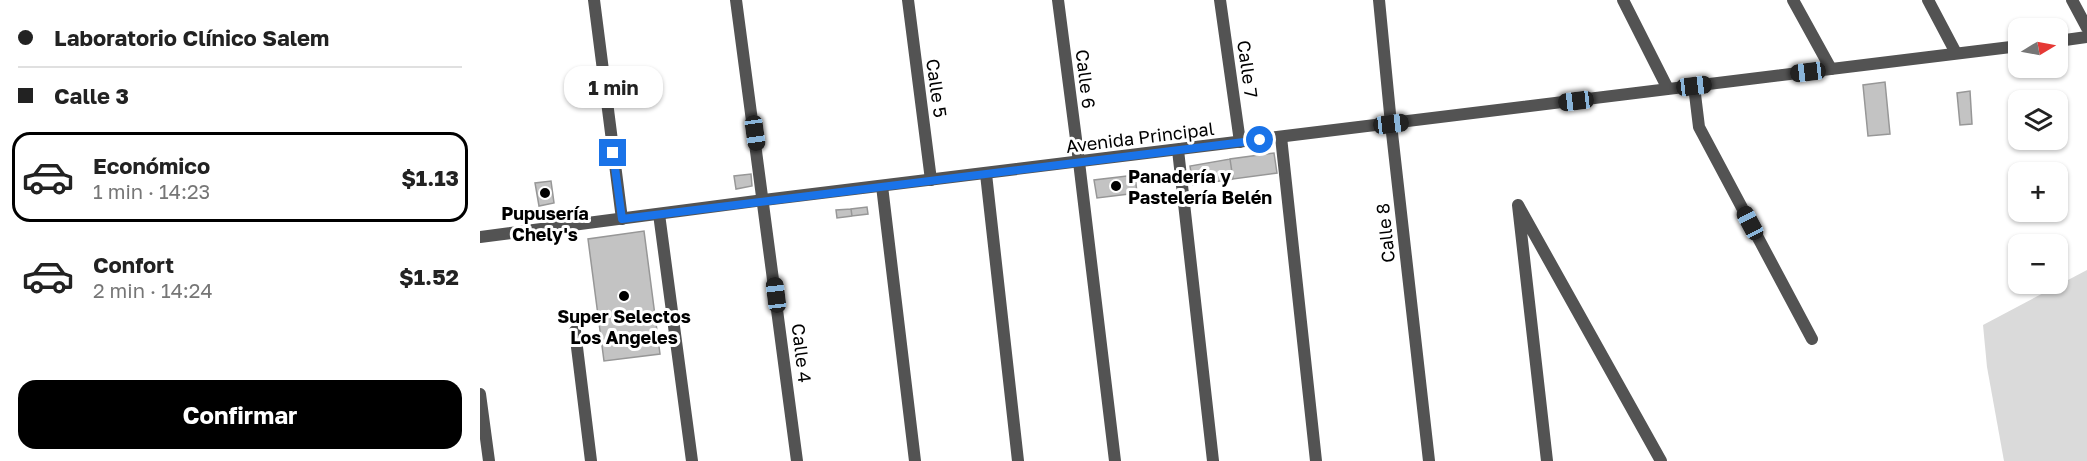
<!DOCTYPE html>
<html lang="es">
<meta charset="utf-8">
<style>
body{margin:0;font-family:"Golos Text",sans-serif;background:#f6f6f6;color:#222;height:100vh;display:flex;flex-direction:column;font-size:22px;white-space:nowrap}
*{box-sizing:border-box;margin:0}
p{font-size:20px;color:#767676}
.icon{flex:none;width:33px;height:33px;fill:none;stroke:currentColor;stroke-width:2;stroke-linecap:round;stroke-linejoin:round}
.map{position:relative;flex:1;overflow:hidden}
.drawer{display:flex;flex-direction:column;background:#fff;width:480px}
.drawer>*{flex:none}
.hud{display:grid;align-content:center;height:132px;padding:0 18px;background:#fff}
.needle{width:39px;rotate:80deg}
.fabs{position:absolute;left:1528px;top:18px;display:grid;gap:12px}
.fabs a{display:grid;place-items:center;width:60px;height:60px;border-radius:12px;background:#fff;box-shadow:0 2px 4px #0004;font-size:30px}
.end{position:absolute;width:27px;height:27px;margin:-14px;border:8px solid #1a73e8;background:#fff;box-shadow:0 0 0 3px #fff}
.from{border-radius:50%}
.bubble{position:absolute;height:42px;border-radius:18px;background:#fff;box-shadow:0 2px 4px #0004;font-size:20px;font-weight:700;line-height:42px;text-align:center}
.car{position:absolute;width:18px;height:36px;margin:-18px -9px;border-radius:8px;box-shadow:0 0 4px 2px #0007;background:linear-gradient(#222 24%,#8ab4d8 0 40%,#222 0 76%,#8ab4d8 0 86%,#222 0)}
.hud b{display:flex;align-items:center;gap:21px;height:57px;font-size:22px}
.hud b+b{border-top:2px solid #e0e0e0}
.hud i{width:15px;height:15px;background:#222}
ul{padding:0;list-style:none}
li{display:flex;align-items:center;gap:18px;height:90px;margin:0 12px 9px;padding:0 6px;border:3px solid transparent;border-radius:18px}
li div{flex:1}
li b{display:block;font-size:22px}
li em{font-style:normal;font-weight:700}
li.selected{border-color:#000}
li>.icon{width:54px;height:54px;stroke-width:1.5}
.action{display:flex;gap:12px;margin-top:auto;padding:12px 18px}
.action a{flex:1;height:69px;border-radius:18px;background:#000;color:#fff;font-size:24px;font-weight:700;line-height:69px;text-align:center}
main{display:flex;flex:1;min-height:0}
.map>svg:first-child{display:block}
.green{fill:#dadada}
.building{fill:#c3c3c3;stroke:#979797;stroke-width:1.5}
.lines{fill:none;stroke-linecap:round;stroke-linejoin:round}
.service{stroke:#535353;stroke-width:12}
.pedestrian{stroke:#535353;stroke-width:12}
.minor{stroke:#535353;stroke-width:12}
.tertiary{stroke:#535353;stroke-width:12}
.route{stroke:#1a73e8;stroke-width:8}
.poi-dot{fill:#000;stroke:#fff;stroke-width:2}
.labels{text-anchor:middle;dominant-baseline:central;stroke-width:6;stroke-linejoin:round;paint-order:stroke}
.street-label{font-size:18px;fill:#000;stroke:#fff}
.poi-label{font-size:18px;font-weight:bold;fill:#000;stroke:#fff}
</style>
<main>
<section class="drawer">
<div class="hud">
<b><i class="from"></i>Laboratorio Clínico Salem</b>
<b><i></i>Calle 3</b>
</div>
<ul>
<li class="selected"><svg class="icon" aria-label="car" viewBox="0 0 24 24"><path d="M5 17H2v-5l4-1 3-4h7l3 4 3 1v5h-3M9 17h6M6 11h13"/><circle cx="7" cy="17" r="2"/><circle cx="17" cy="17" r="2"/></svg><div><b>Económico</b><p>1 min · 14:23</p></div><em>$1.13</em></li>
<li><svg class="icon" aria-label="car" viewBox="0 0 24 24"><path d="M5 17H2v-5l4-1 3-4h7l3 4 3 1v5h-3M9 17h6M6 11h13"/><circle cx="7" cy="17" r="2"/><circle cx="17" cy="17" r="2"/></svg><div><b>Confort</b><p>2 min · 14:24</p></div><em>$1.52</em></li>
</ul>
<div class="action"><a>Confirmar</a></div>
</section>
<div class="map">
<svg width="1607" height="461" viewBox="0 0 1607 461">
<rect width="100%" height="100%" fill="#fff"/>
<path class="green" d="M1607,270v191h-83l-17,-94 -4,-42z"/>
<path class="building" d="M1405,82l5,52 -22,2 -5,-51z
M1490,91l2,33 -12,1 -3,-32z
M794,153l3,20 -44,6 -3,-20z
M750,159l3,20 -40,6 -3,-19z
M271,174l1,12 -16,3 -2,-13z
M655,175l2,18 -40,5 -3,-18z
M71,181l3,22 -15,3 -4,-23z
M387,207l1,7 -16,2 -1,-7z
M371,209l1,7 -15,2 -1,-8z
M164,231l16,123 -56,7 -16,-122z"/>
<g class="lines">
<path class="service" d="M1214,86l5,41 113,212"/>
<path class="pedestrian" d="M801,137l35,324
M698,150l35,311
M599,162l36,299
M506,174l32,287
M402,186l33,275
M179,214l33,247
M95,331l16,130
M0,394l9,67
M1067,461l-29,-256 143,256"/>
<path class="minor" d="M114,0l28,219
M256,0l61,461
M428,0l23,180
M578,0l21,162
M740,0l20,142
M899,0l12,124 38,337
M1313,0l38,69
M1448,0l28,53
M1592,0l15,28"/>
<path class="tertiary" d="M1143,0l45,89
M1578,41l29,-4
M0,237l284,-37 1255,-154"/>
</g>
<g class="lines">
<path class="route" d="M133,153l9,66 638,-79"/>
</g>
<g class="poi-dot">
<circle cx="636" cy="186" r="6"/>
<circle cx="65" cy="193" r="6"/>
<circle cx="144" cy="296" r="6"/>
</g>
<g class="labels">
<g class="street-label">
<text transform="translate(768 69) rotate(82)">Calle 7</text>
<text transform="translate(606 79) rotate(83)">Calle 6</text>
<text transform="translate(457 88) rotate(82)">Calle 5</text>
<text transform="translate(660 137) rotate(-7)">Avenida Principal</text>
<text transform="translate(905 233) rotate(-96)">Calle 8</text>
<text transform="translate(322 353) rotate(83)">Calle 4</text>
</g>
<g class="poi-label">
<text x="648" y="176" text-anchor="start">Panadería y<tspan x="648" dy="21">Pastelería Belén</tspan></text>
<text x="65" y="213">Pupusería<tspan x="65" dy="21">Chely's</tspan></text>
<text x="144" y="316">Super Selectos<tspan x="144" dy="21">Los Angeles</tspan></text>
</g>
</g>
</svg>
<div class="fabs">
<a><svg class="needle" viewBox="-14 -14 28 28"><path d="M0-13l5 13h-10z" fill="#e53935"/><path d="M0 13l5-13h-10z" fill="#767676"/></svg></a>
<a><svg class="icon" aria-label="layers" viewBox="0 0 24 24"><path d="M12 4l9 5-9 5-9-5zM3 14l9 5 9-5"/></svg></a>
<a>+</a>
<a>−</a>
</div>
<i class="end from" style="left:780px;top:140px"></i>
<i class="end" style="left:133px;top:153px"></i>
<div class="bubble" style="left:84px;top:66px;width:99px">1 min</div>
<i class="car" style="left:1328px;top:72px;rotate:263deg"></i>
<i class="car" style="left:1214px;top:86px;rotate:83deg"></i>
<i class="car" style="left:1096px;top:101px;rotate:263deg"></i>
<i class="car" style="left:911px;top:124px;rotate:83deg"></i>
<i class="car" style="left:275px;top:133px;rotate:172deg"></i>
<i class="car" style="left:1270px;top:223px;rotate:332deg"></i>
<i class="car" style="left:296px;top:295px;rotate:353deg"></i>
</div>
</main>
